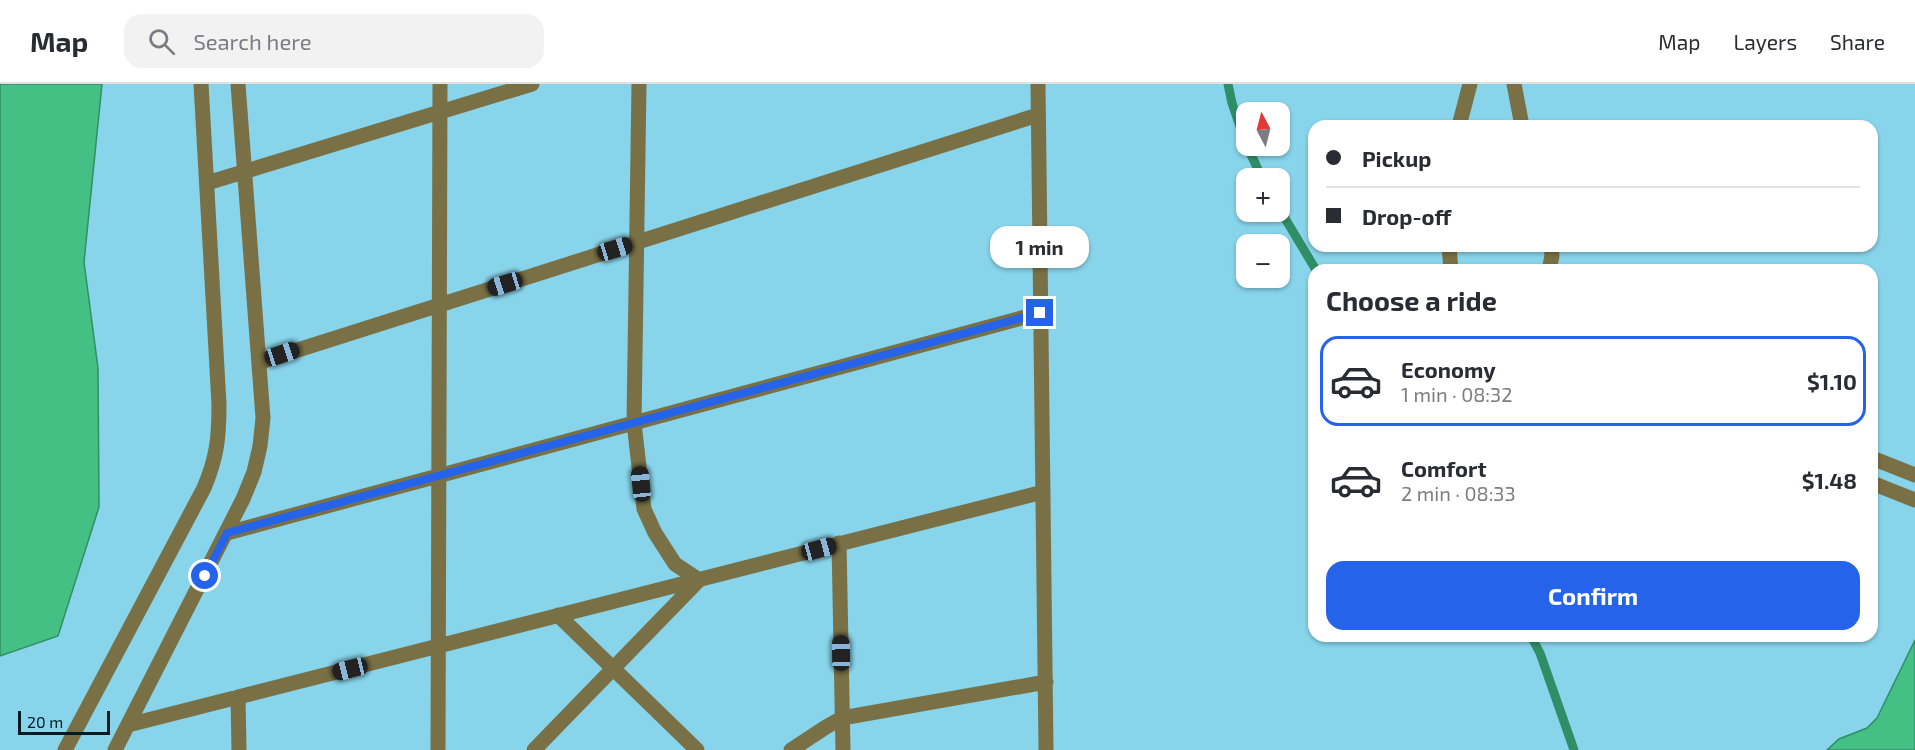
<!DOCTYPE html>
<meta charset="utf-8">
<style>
body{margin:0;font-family:"Exo 2",sans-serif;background:#f2f2f3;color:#2b2b33;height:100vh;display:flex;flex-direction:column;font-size:22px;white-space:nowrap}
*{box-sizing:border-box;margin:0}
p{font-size:20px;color:#7c7c81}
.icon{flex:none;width:33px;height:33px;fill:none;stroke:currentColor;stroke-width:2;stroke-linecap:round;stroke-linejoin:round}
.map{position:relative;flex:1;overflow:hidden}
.panel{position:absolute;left:1308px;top:180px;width:570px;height:378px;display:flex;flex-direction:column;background:#fff;border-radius:18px;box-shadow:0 2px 4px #0004}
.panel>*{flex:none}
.top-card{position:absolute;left:1308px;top:36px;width:570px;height:132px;border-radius:18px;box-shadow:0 2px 4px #0004;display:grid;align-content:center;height:132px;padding:0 18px;background:#fff}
.needle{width:39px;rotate:353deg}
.fabs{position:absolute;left:1236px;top:18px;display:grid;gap:12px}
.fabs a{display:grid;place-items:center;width:54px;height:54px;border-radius:12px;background:#fff;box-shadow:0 2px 4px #0004;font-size:30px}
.scale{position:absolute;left:18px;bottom:15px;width:92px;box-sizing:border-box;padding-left:6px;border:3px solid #001b23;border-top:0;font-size:16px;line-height:21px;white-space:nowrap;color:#001b23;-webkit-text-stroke:4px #88d4eb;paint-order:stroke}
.end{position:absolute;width:27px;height:27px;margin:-14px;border:8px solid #2563eb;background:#fff;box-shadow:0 0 0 3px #fff}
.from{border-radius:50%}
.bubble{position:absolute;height:42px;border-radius:18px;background:#fff;box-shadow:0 2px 4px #0004;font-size:20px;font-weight:700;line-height:42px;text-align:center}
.car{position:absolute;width:18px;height:36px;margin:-18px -9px;border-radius:8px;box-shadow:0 0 4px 2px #0007;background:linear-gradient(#222 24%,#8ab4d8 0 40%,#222 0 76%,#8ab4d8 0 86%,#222 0)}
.top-card b{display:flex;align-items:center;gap:21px;height:57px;font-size:22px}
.top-card b+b{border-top:2px solid #e1e1e2}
.top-card i{width:15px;height:15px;background:#2b2b33}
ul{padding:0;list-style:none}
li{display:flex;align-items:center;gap:18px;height:90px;margin:0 12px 9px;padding:0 6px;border:3px solid transparent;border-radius:18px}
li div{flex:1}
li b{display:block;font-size:22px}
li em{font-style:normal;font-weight:700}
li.selected{border-color:#2563eb}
li>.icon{width:54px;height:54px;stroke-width:1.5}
h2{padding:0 18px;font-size:27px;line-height:72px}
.primary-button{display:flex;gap:12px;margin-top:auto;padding:12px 18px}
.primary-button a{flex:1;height:69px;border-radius:18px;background:#2563eb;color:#fff;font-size:24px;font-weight:700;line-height:69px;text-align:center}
header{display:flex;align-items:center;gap:36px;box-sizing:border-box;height:84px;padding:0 30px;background:#fff;border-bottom:2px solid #e1e1e2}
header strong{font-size:28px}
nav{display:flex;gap:33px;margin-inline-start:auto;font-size:21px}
.search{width:420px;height:54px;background:#f2f2f3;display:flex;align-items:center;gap:15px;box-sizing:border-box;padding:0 21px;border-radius:18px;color:#7c7c81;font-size:22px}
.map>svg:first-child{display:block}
.water{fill:#44c084;stroke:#308e67;stroke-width:1.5}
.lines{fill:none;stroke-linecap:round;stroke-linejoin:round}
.stream{stroke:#308e67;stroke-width:9}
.minor{stroke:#797145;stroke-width:15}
.route{stroke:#2563eb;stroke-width:8}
</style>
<header>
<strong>Map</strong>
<div class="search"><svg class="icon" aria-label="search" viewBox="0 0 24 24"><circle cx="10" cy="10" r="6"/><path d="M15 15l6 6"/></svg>Search here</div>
<nav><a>Map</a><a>Layers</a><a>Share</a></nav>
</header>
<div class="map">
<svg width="1915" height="666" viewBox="0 0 1915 666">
<rect width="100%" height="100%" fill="#88d4eb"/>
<path class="water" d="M0,0h102l-18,178 14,106 1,139 -41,129 -58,20z
M1915,556v110h-88l12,-11 28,-11 10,-10z"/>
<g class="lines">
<path class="stream" d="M1228,0l4,19 14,41
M1247,62l15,32
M1280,126l36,60
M1531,552l9,17 34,97"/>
<path class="minor" d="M1038,0l8,666
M1514,0l8,42
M1459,42l11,-42
M207,99l325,-99
M1449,162l2,24
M1549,186l3,-14 -1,-10
M260,278l778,-247
M1872,374l43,17
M1872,399l43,17
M227,449l813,-220
M839,459l4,207
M558,531l139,135
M238,613l1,53
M128,641l915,-233
M65,666l139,-262c13,-31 15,-50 15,-84l-18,-320
M115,666l128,-251 11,-27 6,-26 3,-28 -25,-334
M438,666l2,-666
M534,666l165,-170 -24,-16 -20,-31 -11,-24 -3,-25 -7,-61 5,-339
M791,666l35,-23 16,-9 204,-36"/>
</g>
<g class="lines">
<path class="route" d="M205,492l22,-43 813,-220"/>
</g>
</svg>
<div class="fabs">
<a><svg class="needle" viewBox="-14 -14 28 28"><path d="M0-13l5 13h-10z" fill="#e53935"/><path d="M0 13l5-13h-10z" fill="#7c7c81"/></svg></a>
<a>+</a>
<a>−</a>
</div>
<div class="scale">20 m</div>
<i class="end from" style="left:205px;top:492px"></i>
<i class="end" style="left:1040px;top:229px"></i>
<div class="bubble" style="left:990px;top:142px;width:99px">1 min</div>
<i class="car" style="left:615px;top:165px;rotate:73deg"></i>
<i class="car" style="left:505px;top:200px;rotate:253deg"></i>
<i class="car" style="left:282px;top:270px;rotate:72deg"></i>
<i class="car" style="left:641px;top:400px;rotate:354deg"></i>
<i class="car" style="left:819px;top:465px;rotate:75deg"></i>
<i class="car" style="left:841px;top:569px;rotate:359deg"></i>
<i class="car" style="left:350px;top:585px;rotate:256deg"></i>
<div class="top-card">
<b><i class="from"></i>Pickup</b>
<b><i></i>Drop-off</b>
</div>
<section class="panel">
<h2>Choose a ride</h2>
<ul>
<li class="selected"><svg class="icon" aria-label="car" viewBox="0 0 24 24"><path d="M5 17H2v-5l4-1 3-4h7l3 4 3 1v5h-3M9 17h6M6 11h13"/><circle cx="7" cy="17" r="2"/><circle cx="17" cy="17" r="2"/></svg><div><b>Economy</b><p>1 min · 08:32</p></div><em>$1.10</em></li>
<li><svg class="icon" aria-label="car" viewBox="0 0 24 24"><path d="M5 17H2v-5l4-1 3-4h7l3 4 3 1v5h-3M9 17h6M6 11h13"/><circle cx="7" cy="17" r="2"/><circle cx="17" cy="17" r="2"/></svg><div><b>Comfort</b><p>2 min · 08:33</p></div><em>$1.48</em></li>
</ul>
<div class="primary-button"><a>Confirm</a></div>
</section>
</div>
